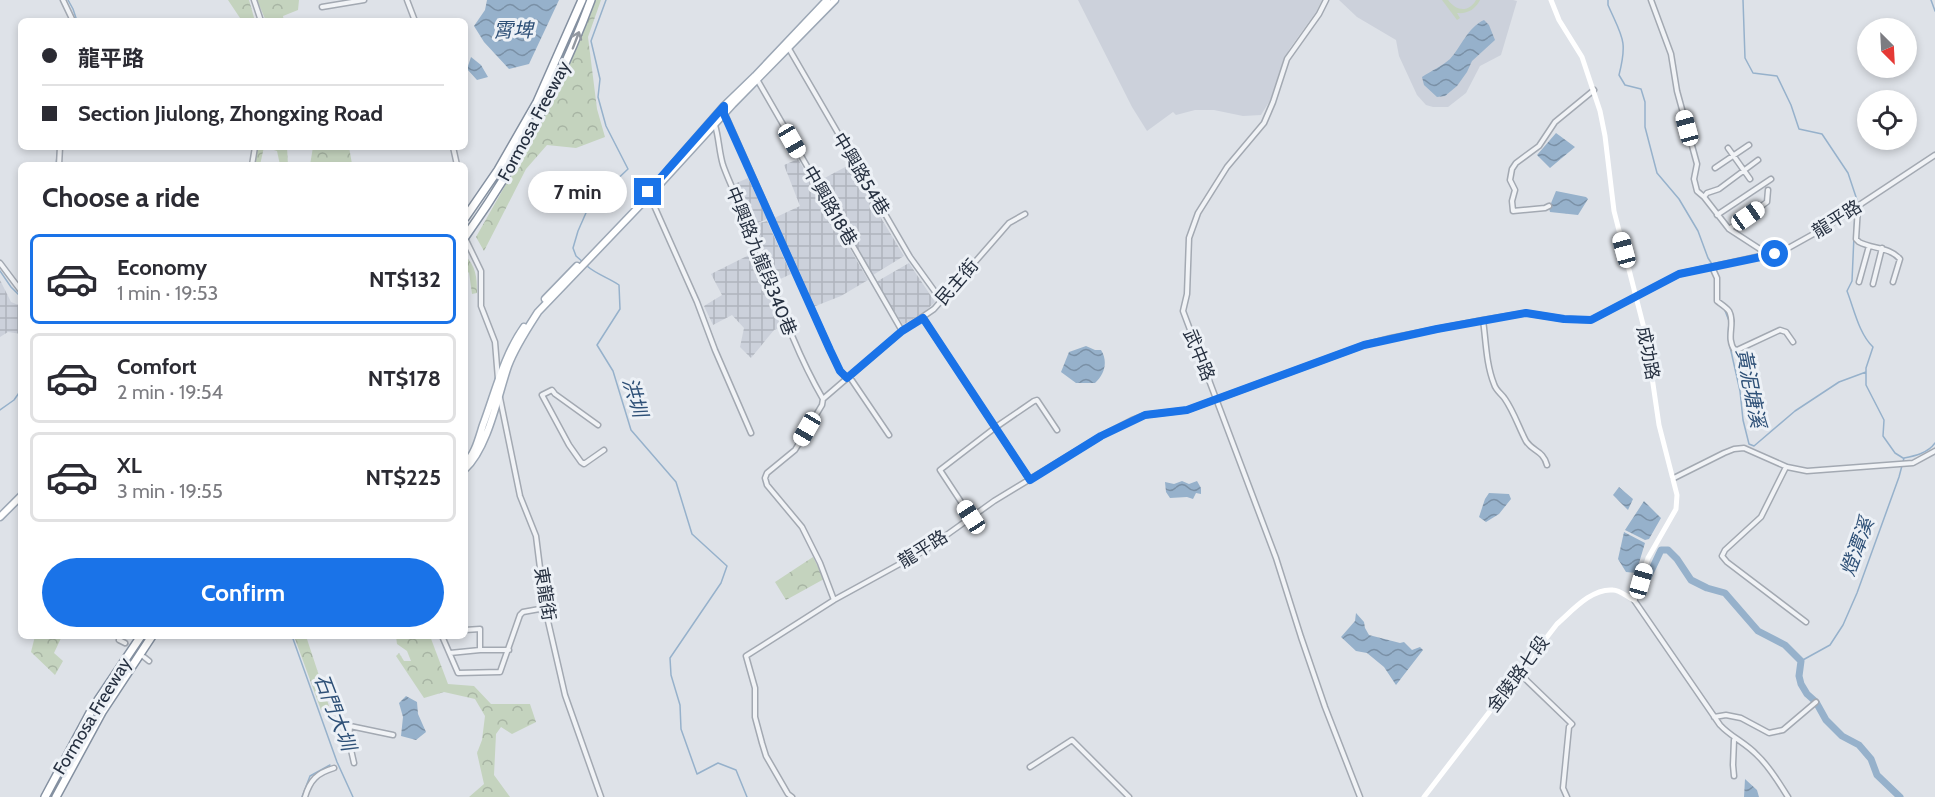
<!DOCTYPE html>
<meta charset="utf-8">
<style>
body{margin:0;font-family:Cabin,"Noto Sans TC",sans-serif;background:#f7f7f7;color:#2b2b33;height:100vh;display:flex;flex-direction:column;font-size:22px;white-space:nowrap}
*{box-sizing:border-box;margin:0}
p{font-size:20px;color:#7c7c81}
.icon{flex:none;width:33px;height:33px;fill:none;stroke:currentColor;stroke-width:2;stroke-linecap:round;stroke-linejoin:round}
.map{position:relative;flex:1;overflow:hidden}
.details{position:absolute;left:18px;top:162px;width:450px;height:477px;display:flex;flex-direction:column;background:#fff;border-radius:9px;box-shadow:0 3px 9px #0003}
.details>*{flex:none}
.guide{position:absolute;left:18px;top:18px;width:450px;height:132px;border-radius:9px;box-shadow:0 3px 9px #0003;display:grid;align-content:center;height:132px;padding:0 24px;background:#fff}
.needle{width:39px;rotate:156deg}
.buttons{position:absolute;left:1857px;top:18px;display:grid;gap:12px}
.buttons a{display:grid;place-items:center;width:60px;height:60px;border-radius:50%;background:#fff;box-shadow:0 3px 9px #0003;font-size:30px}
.end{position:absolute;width:27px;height:27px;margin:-14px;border:8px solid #1a73e8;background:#fff;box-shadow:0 0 0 3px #fff}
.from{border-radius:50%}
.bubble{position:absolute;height:42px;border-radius:21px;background:#fff;box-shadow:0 3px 9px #0003;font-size:20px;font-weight:800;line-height:42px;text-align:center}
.car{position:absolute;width:18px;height:36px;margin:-18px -9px;border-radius:8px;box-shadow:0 0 4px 2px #0007;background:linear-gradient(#fff 24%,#345 0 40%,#fff 0 76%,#345 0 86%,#fff 0)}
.guide b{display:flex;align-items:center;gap:21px;height:57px;font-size:22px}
.guide b+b{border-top:2px solid #e1e1e2}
.guide i{width:15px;height:15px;background:#2b2b33}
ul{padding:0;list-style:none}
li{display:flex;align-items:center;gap:18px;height:90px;margin:0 12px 9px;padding:0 12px;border:3px solid #e1e1e2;border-radius:9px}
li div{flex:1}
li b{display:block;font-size:22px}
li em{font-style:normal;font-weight:800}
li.selected{border-color:#1a73e8}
li>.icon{width:54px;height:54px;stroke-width:1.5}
h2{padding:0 24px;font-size:27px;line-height:72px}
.action{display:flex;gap:12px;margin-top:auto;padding:12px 24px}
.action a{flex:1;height:69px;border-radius:36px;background:#1a73e8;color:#fff;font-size:24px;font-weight:800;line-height:69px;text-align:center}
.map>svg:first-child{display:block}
.built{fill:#ccd1db}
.industrial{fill:url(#industrial-grid)}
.forest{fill:url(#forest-crowns)}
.pitch{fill:#c4d3be}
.water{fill:url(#water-waves)}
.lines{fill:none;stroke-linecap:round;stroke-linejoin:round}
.stream{stroke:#96b1cb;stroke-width:1.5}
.river{stroke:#96b1cb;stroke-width:7}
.street-tunnel{stroke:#b9bec6;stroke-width:4;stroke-dasharray:4 2;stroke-linecap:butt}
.street-casing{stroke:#a3a9b2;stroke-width:7}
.primary-casing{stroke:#9ca7b5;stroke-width:9}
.highway-casing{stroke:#8490a0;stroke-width:10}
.street{stroke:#f1f3f6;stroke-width:4}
.secondary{stroke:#fff;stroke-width:5}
.primary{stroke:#fff;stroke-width:6}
.highway{stroke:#fff;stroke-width:7}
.oneway{stroke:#9298a0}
.route{stroke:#1a73e8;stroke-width:8}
.labels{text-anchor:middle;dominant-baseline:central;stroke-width:6;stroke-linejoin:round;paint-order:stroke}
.street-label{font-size:18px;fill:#263040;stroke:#edf1f6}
.water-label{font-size:20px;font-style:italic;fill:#2e5077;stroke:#edf1f6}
</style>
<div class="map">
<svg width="1935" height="797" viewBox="0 0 1935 797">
<defs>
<pattern id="industrial-grid" width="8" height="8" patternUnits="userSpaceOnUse" patternTransform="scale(1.5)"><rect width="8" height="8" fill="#ccd1db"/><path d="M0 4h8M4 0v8" fill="none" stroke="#afb4bd"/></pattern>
<pattern id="forest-crowns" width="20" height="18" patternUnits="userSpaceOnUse" patternTransform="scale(1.5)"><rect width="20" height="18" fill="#c4d3be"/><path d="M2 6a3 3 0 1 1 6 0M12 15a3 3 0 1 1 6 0" fill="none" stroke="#a8b5a4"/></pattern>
<pattern id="water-waves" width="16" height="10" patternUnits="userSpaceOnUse" patternTransform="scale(1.5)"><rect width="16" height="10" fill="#96b1cb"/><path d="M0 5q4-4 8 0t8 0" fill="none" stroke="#7a90a6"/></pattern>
</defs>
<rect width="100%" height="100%" fill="#dee2e8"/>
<path class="built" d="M1078,0h244l-6,12 -26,36 -7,13 -5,21 -9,20 -8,13 -18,1 -29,-6h-19l-19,5 -3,-3 -26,19 -15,-24z
M1339,0h174l4,1 -16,54 -21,11 -14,27 -18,14h-15l-7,-2 -9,-10 -18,-39 -3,-16 -39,-23z"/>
<path class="industrial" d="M798,159l70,121 -27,16 -28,11 -41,-88 28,-13 -16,-41z
M849,165l55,91 -31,19 -54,-90v-4z
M748,178l19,41 -14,6 14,-4 24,53 -17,8 -22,-56 -20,-41z
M755,252l27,75 -8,3 -23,28 -11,-11 4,-19 -12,-13 -19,10 -9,-19 18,-11 -11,-21z
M909,263l26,39 -11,10 -21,13 -27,-43z
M0,280l11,22 10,4v28l-13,-2 -8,5z"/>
<path class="forest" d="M228,0h21l6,21h-13z
M257,0h42l-1,10 -15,6 1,5h-18z
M596,0h5l-13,37 9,72 8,28 -29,11 -29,-3 -21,24 -42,82 -8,-14 73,-129 29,-63z
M257,147h43h-13l1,18h-8l-3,-14 -13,-4 -4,18h-6z
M313,147h36l3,17 -42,1z
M465,255c11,12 12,22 12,38l-5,1 -3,-22 -4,4z
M813,557l11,22 -38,21 -11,-18z
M35,636h27l-8,17 9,8 -8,14 -24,-23z
M294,636h12l23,70 -8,4z
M396,636h34l18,48 26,2 17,18h39l6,18 -24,12 -11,-7 -5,7 -2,41 16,22h-41l15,-13 -7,-31 5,-13 3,-24 -10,-17 -31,-7 -20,6 -28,-42 3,-3 5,8h7l-4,-10 -10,-7z"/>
<path class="pitch" d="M1442,0h6c8,11 21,13 28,0h4c-5,10 -13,14 -23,13l3,5 -3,2z"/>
<path class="water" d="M487,0h72l-30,64 -20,5 -25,-27 -10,-16 11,-16z
M1484,20l5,5 6,15 -23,21 -5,11 -10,14 -12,10 -8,1 -13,-12 -2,-8c9,-6 20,-11 28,-18 12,-13 17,-31 34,-39z
M471,57l10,8 7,12 -11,3 -10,-11z
M1556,133l19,14 -25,21 -13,-13z
M1556,191l30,6 2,2 -10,16 -28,-3 -1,-4z
M1086,346l9,4h6c7,11 4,24 -6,33h-19l-15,-11 8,-20z
M1182,481l7,3 8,-3 4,7v6l-5,-1 -3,6 -6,-2 -17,1 -4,-6 -1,-10 9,2z
M1619,487l14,12 -5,11 -15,-15z
M1489,493l20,1 2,5 -12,15 -13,8 -7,-5 6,-18z
M1644,501l17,17 -12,21 -4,1 -20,-10z
M1624,532l21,11 -9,30 -10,-1 -8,-13z
M1356,613l8,9 1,6 4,7 31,8 4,-1 8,8 8,-3 3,3 -27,35 -12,-18 -17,-14 -11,-2 -15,-14 14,-16z
M406,696l11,6 1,12 8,18 -10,8 -15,-4 2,-19 -4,-14z
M1745,779l12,11 2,7h-15z"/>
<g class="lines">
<path class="stream" d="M68,0l5,9 4,12
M1608,0v5c14,32 20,35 11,70l6,10 16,4 4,13v25l12,46 22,26 19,32 10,27 4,6
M1743,0l2,58 8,15 24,3 14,29 8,24 23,5 26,39 9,27v4
M1931,0l4,11
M56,165l2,-17
M1855,213l-3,68 -5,10c7,18 12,43 26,56l-7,21v17l18,35 -1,16 12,17 8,5
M584,263l-8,-7 -3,-8 5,-17 11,-25 39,-37 -22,-43 -8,-29 2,-18 -9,-38 15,-41
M587,266c9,8 22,12 32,19l1,24 -23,36 16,26 18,59 45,52 16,52 35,32 -6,17 -51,75 1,17 9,30 1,24 16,45 21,-11 18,7 11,27
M1716,270l2,8
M0,271l11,16 10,10
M1724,308l5,13 -1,17 12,53 3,29 6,24 5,2 41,-35 44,-29 27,-10
M0,410l14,-10 7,-10
M292,636l45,126 16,35
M1801,661l29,-16 13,-20 14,-32 42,-116 5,-19c11,-2 24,-5 31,-15
M302,797l8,-21 20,-11"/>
<path class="river" d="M1645,584l16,-34h7l9,9 14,21 16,8 18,5 33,38 27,14 16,16 -2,15 2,8 6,10 9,8 10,18 16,16 17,9 12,14 6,16 23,22"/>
<path class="street-tunnel" d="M125,643l16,12"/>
<g class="street-casing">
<path id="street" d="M63,0l10,21
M254,0l7,21
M407,0l8,21
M1326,0l-7,14 -32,45 -14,43 -9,21 -37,44 -29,46 -9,25 -2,56 -4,17 93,247 25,79 24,70 35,90
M1651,0l20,54 6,37 20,73 -3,15 3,12 7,6 25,32 40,26
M322,7l42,-7
M788,47l122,210 31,43
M758,81l144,250
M724,112l106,238 10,21 7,7
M715,125c4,13 4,27 8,40 10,28 25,54 35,81 20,53 36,103 65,153
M453,147l4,18
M1728,148l22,31
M59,165l1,-18
M252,165l3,-18
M1715,168l34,-23
M648,192l49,110 18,48 36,83
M1704,197l3,-4 12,-4 39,-29
M1549,206l-4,2 -32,3 -1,-10 3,-11 -5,-10 2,-11 4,-6 23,-17 16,-24 39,-32
M1858,207l-2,32 3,3c13,7 31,5 41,17l-7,23
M1717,215l54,-36
M1729,229l38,-27 1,-12
M465,238l16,33v35l14,36 3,37
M0,263l21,28
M1712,267l5,11v23c4,3 9,6 12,10 7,13 -4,26 6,40l45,-21 6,2 7,10
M1859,282l10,-36
M1873,284l9,-36
M923,318l107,162
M1483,320c3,21 3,44 11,64 2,7 8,10 11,15 9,13 14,29 21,42 7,11 17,9 21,24
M849,376l40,59
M500,398l20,98 16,40 9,72 20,87 36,102
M598,425l-43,-31 -3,-4 -10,5 27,50 12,17 3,2 20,-14
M1786,467l-25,50 -36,33 -3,6 5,6 79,60
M1674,478l50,-25 10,-4 10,-1 43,19 20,4 106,-8 22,-12
M971,517l-31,-47 56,-43 38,-26 3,-1 20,30
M834,600l-14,-37 -18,-36 -35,-42 -2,-7 2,-5 28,-23 27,-45 1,-6 79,-68 32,-22 75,-86 16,-9
M1634,600l86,125c11,12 26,18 37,30 13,12 22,28 31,42
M465,630l15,-1v21
M442,636l16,37 42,-1 20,-57 3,-3 22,-4
M119,640l6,3
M450,653l30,-3h29
M144,657l5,4
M1519,673l53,51 -3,3 -6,61 4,9
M1714,717l12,-2 15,3 28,15 14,-3 33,-28
M354,763l-5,-22 1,-15 43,9
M1030,767l42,-27 57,57
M1734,776l-1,-11 1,-25
M305,797c5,-17 12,-24 29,-29
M792,797l-4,-3 -22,-38 -4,-13 -7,-26v-29l-9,-32 88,-56 93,-51 67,-48 107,-65 31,-16 13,-5 42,-5 177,-65 27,-7 92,-18 43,-7 38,6 27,1 88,-46 104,-23 43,-24 109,-72"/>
</g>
<g class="primary-casing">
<path id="primary" d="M669,169l55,-63 31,-30 72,-76
M545,299l32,-33
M465,463c10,-8 14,-26 18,-38 12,-32 21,-70 41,-98
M465,469c23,-21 33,-74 43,-103 7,-19 19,-37 30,-54l111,-116 84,-92 102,-104
M0,517l21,-21"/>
</g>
<g class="highway-casing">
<path id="highway" d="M465,218l33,-48 39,-68 45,-102
M465,237c52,-73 95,-153 126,-237
M45,797l47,-88 49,-73
M56,797l46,-85 50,-76"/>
</g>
<use href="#street" class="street"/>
<path class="secondary" d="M1424,797l133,-173c14,-12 34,-36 56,-34 7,0 14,7 21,10l14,-42 28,-49 1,-14 -18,-70 -13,-89 -32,-125 -9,-75 -5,-25 -18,-54 -23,-37 -8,-20"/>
<use href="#primary" class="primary"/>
<use href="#highway" class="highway"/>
</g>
<defs><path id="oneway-shaft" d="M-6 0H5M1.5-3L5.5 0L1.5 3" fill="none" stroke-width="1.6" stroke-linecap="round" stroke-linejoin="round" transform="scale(1.5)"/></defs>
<use class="oneway" href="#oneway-shaft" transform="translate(576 40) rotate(-69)"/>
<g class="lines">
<path class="route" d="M648,192l76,-86v8l106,236 10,21 7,7 55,-47 21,-13 107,162 71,-44 44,-21 42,-5 177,-65 73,-16 89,-16 38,6 27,1 88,-46 96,-20"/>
</g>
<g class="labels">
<g class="street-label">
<text transform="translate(534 121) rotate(-62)">Formosa Freeway</text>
<text transform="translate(861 174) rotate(59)">中興路54巷</text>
<text transform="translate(830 206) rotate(60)">中興路18巷</text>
<text transform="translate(1837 219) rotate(-32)">龍平路</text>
<text transform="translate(761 261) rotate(68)">中興路九龍段340巷</text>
<text transform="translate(957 282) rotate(-49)">民主街</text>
<text transform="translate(1648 353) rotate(79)">成功路</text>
<text transform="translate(1199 355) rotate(68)">武中路</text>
<text transform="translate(923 549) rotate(-32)">龍平路</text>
<text transform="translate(545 594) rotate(81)">東龍街</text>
<text transform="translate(1518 674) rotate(-53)">金陵路七段</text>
<text transform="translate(92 716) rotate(-59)">Formosa Freeway</text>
</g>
<g class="water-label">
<text x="513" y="30">霄埤</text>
<text transform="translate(1751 388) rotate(79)">黃泥塘溪</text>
<text transform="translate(635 397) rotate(73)">洪圳</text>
<text transform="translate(1857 547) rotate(-70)">燈潭溪</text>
<text transform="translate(335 712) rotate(69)">石門大圳</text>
</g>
</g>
</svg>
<div class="buttons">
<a><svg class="needle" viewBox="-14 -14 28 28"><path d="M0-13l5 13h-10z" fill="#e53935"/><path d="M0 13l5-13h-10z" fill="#7c7c81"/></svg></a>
<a><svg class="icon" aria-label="locate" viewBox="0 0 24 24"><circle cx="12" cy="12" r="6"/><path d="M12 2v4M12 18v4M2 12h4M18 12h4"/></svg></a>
</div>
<i class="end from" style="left:1775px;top:254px"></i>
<i class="end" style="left:648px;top:192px"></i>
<div class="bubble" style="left:528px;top:171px;width:99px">7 min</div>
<i class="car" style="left:1687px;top:128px;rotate:345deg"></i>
<i class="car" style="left:792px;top:141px;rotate:150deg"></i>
<i class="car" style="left:1748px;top:216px;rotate:55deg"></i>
<i class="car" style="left:1624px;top:250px;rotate:345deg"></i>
<i class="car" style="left:807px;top:429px;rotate:210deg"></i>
<i class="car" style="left:971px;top:517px;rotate:327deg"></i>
<i class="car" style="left:1641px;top:581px;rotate:16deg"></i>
<div class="guide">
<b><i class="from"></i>龍平路</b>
<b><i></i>Section Jiulong, Zhongxing Road</b>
</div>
<section class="details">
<h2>Choose a ride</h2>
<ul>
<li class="selected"><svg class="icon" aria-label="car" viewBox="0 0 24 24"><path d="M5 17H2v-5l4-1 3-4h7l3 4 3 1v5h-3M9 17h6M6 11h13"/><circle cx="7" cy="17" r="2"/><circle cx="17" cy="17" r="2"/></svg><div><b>Economy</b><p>1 min · 19:53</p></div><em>NT$132</em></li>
<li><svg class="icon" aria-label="car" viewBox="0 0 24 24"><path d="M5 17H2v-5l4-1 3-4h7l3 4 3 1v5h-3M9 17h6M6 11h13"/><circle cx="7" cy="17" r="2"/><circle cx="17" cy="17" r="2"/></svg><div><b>Comfort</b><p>2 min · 19:54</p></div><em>NT$178</em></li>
<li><svg class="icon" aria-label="car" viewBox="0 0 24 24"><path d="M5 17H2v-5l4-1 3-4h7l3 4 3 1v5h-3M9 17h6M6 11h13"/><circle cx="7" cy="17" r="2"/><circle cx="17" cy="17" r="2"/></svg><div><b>XL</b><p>3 min · 19:55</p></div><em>NT$225</em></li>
</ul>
<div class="action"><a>Confirm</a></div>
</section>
</div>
